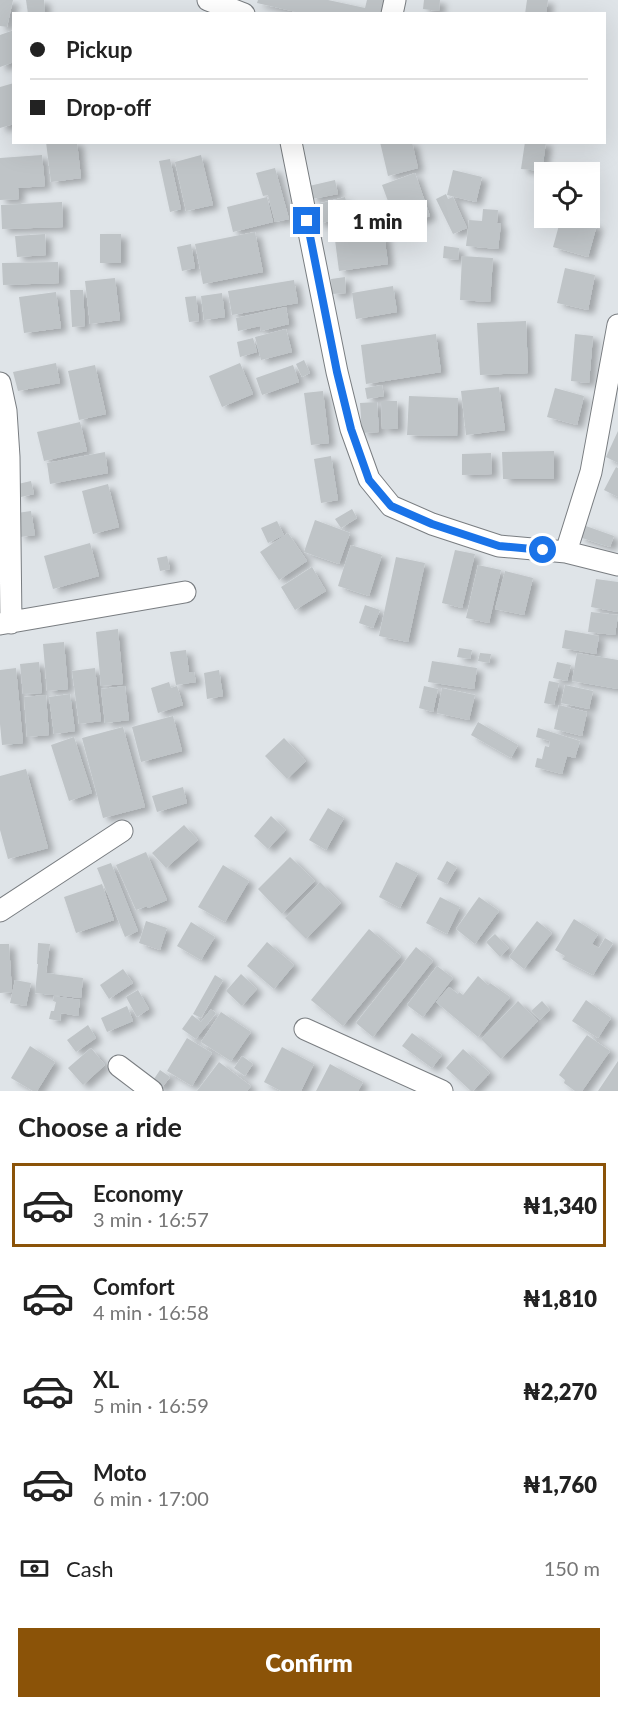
<!DOCTYPE html>
<meta charset="utf-8">
<style>
body{margin:0;font-family:Lato,sans-serif;background:#f2f2f2;color:#222;height:100vh;display:flex;flex-direction:column;font-size:22px;white-space:nowrap}
*{box-sizing:border-box;margin:0}
p{font-size:20px;color:#767676}
.icon{flex:none;width:33px;height:33px;fill:none;stroke:currentColor;stroke-width:2;stroke-linecap:round;stroke-linejoin:round}
.map{position:relative;height:1091px;overflow:hidden}
.sheet{display:flex;flex-direction:column;background:#fff;flex:1}
.sheet>*{flex:none}
.guide{position:absolute;left:12px;top:12px;width:594px;height:132px;border-radius:0px;box-shadow:0 6px 24px #0002;display:grid;align-content:center;height:132px;padding:0 18px;background:#fff}
.fabs{position:absolute;left:534px;top:162px;display:grid;gap:12px}
.fabs a{display:grid;place-items:center;width:66px;height:66px;border-radius:0px;background:#fff;box-shadow:0 6px 24px #0002;font-size:30px}
.end{position:absolute;width:27px;height:27px;margin:-14px;border:8px solid #1a73e8;background:#fff;box-shadow:0 0 0 3px #fff}
.from{border-radius:50%}
.bubble{position:absolute;height:42px;border-radius:0px;background:#fff;box-shadow:0 6px 24px #0002;font-size:20px;font-weight:800;line-height:42px;text-align:center}
.guide b{display:flex;align-items:center;gap:21px;height:57px;font-size:22px}
.guide b+b{border-top:2px solid #e0e0e0}
.guide i{width:15px;height:15px;background:#222}
ul{padding:0;list-style:none}
li{display:flex;align-items:center;gap:18px;height:84px;margin:0 12px 9px;padding:0 6px;border:3px solid transparent;border-radius:0px}
li div{flex:1}
li b{display:block;font-size:22px}
li em{font-style:normal;font-weight:800}
li.current{border-color:#8b5308}
li>.icon{width:54px;height:54px;stroke-width:1.5}
h2{padding:0 18px;font-size:27px;line-height:72px}
.pay{display:flex;align-items:center;gap:15px;height:66px;padding:0 18px;font-size:22px}
.pay p{margin-inline-start:auto}
.primary-button{display:flex;gap:12px;margin-top:auto;padding:12px 18px}
.primary-button a{flex:1;height:69px;border-radius:0px;background:#8b5308;color:#fff;font-size:24px;font-weight:800;line-height:69px;text-align:center}
.map>svg:first-child{display:block}
.building{fill:#bfc4c7;filter:url(#shadow)}
.lines{fill:none;stroke-linecap:round;stroke-linejoin:round}
.street-casing{stroke:#797d81;stroke-width:23}
.street{stroke:#fff;stroke-width:21}
.route{stroke:#1a73e8;stroke-width:8}
</style>
<div class="map">
<svg width="618" height="1091" viewBox="0 0 618 1091">
<defs>
<filter id="shadow"><feDropShadow dx="6" dy="4" stdDeviation="3" flood-color="#0004"/></filter>
</defs>
<rect width="100%" height="100%" fill="#dfe4e8"/>
<path class="building" d="M0,0h13l-6,27 -7,-1z
M26,0h18l1,14h-17z
M258,0h70l37,8 2,-8h17l-3,14h-76l-48,-11z
M424,0h16l-1,11 -16,-2z
M527,0h21l-2,14h-21z
M14,30v32l-14,5v-32z
M14,83v41l-14,4v-41z
M46,142h31l4,36 -30,4z
M380,142h32l6,26 -30,8z
M525,142h21l-4,29 -21,-2z
M42,155l3,31 -27,2 1,11 -19,1v-42z
M201,155l12,50 -27,6 -11,-49z
M170,159l11,50 -11,3 -11,-51z
M275,168l14,51 -14,3 -7,-27 -5,1 -7,-23z
M453,170l29,7 -6,25 -29,-7z
M415,173l15,43 -32,12 -16,-43z
M335,180l3,14 -26,5 -3,-13z
M446,194l2,5 5,-2 14,31 -14,6 -17,-35z
M267,197l6,25 -40,10 -6,-25z
M345,197l5,18 -31,9 -5,-19z
M62,202l1,25 -61,2 -1,-24z
M483,209l15,1 -1,13 4,1 -3,25 -32,-3 3,-26 13,1z
M561,218h10l26,7 -9,32 -35,-10z
M255,232l8,40 -60,12 -8,-40z
M45,234l1,21 -29,2 -2,-21z
M100,234h21v29h-21z
M384,234l4,30 -49,7 -4,-31z
M191,244l4,24 -13,3 -5,-24z
M444,246l15,2 -1,12 -15,-2z
M462,256l31,2 -3,44 -30,-2z
M58,262l1,21 -56,2 -1,-22z
M565,268l30,7 -7,35 -31,-7z
M345,277l1,16 -14,1 -1,-15z
M115,278l5,42 -30,4 -5,-43z
M294,280l4,23 -66,12 -4,-24z
M393,286l4,26 -41,7 -4,-26z
M70,290h13l2,36 -13,1z
M56,292l5,36 -37,5 -5,-36z
M222,293l3,24 -21,3 -3,-24z
M196,296l3,25 -10,1 -4,-25z
M286,307l3,17 -28,7 -1,-5 -22,5 -2,-13z
M526,321l2,52 -48,2 -3,-52z
M286,329l6,23 -31,8 -6,-23z
M436,334l5,38 -75,12 -5,-39z
M575,334l18,2 -4,47 -18,-2z
M253,338l4,14 -17,5 -3,-15z
M304,360l6,13 -8,4 -6,-13z
M56,363l4,20 -42,8 -5,-19z
M240,363l13,31 -31,13 -13,-31z
M95,365l11,49 -27,6 -11,-49z
M293,365l6,17 -37,13 -6,-17z
M382,385l2,11 -17,3 -2,-11z
M499,387l6,43 -39,5 -5,-44z
M555,388l29,8 -7,29 -30,-8z
M323,391l6,52 -18,2 -7,-52z
M409,396l49,2 -1,38 -50,-1z
M381,401h16l1,28h-16z
M377,402l2,30 -17,1 -2,-30z
M80,422l7,29 -43,10 -7,-29z
M618,431v32l-12,-6z
M554,451v28h-51l-1,-27z
M105,452l3,21 -58,11 -3,-21z
M491,453l1,21 -30,1v-21z
M331,456l7,44 -17,3 -7,-44z
M616,467l2,1v29l-14,-7z
M31,481l3,13 -13,3 -3,-13z
M108,484l11,43 -26,7 -11,-43z
M352,509l5,9 -16,10 -6,-9z
M31,511l4,24 -15,2 -3,-24z
M315,520l35,13 -11,31 -35,-12z
M277,521l7,14 -16,8 -7,-15z
M583,525l31,11 -4,11 -31,-10z
M288,533l19,28 -28,19 -19,-28z
M90,543l9,33 -46,13 -9,-33z
M351,545l31,10 -13,41 -31,-10z
M455,550l20,4 -13,54 -20,-5z
M167,556l3,13 -10,2 -3,-13z
M396,557l29,6 -17,79 -29,-6z
M478,565l23,5 -12,53 -23,-5z
M312,567l14,24 -31,19 -14,-23z
M505,571l28,7 -9,37 -29,-6z
M596,579l22,3v30l-27,-5z
M365,605l15,5 -7,18 -14,-5z
M591,612l27,3 -3,20 -27,-3z
M118,629l5,55 -22,2 -5,-54z
M565,630l34,6 -3,18 -34,-6z
M64,642l4,47 -21,2 -4,-47z
M459,648l13,2 -2,9 -13,-2z
M186,650l3,22h5l2,10 -20,3 -6,-33z
M480,653l11,1 -2,9 -11,-2z
M577,653l41,7v29l-46,-8z
M432,661l45,7 -3,21 -46,-7z
M39,662l3,31 -19,1 -3,-30z
M557,662l14,3 -4,16 -14,-3z
M16,668l7,75 -21,2 -2,-21v-54z
M95,668l6,53 -22,3 -7,-53z
M219,670l4,26 -16,3 -3,-26z
M549,681l10,2 -5,22 -10,-2z
M169,682l2,6 6,-2 6,19 -25,8 -7,-25z
M565,685l28,6 -4,18 -28,-6z
M125,686l4,34 -24,3 -4,-34z
M424,686l14,3 -5,23 -14,-4z
M442,688l33,7 -6,25 -32,-7z
M70,694l5,37 -21,3 -5,-37z
M46,695l3,40 -22,2 -3,-40z
M559,705l28,7 -5,24 -28,-7z
M173,716l9,35 -41,11 -9,-35z
M478,722l40,23 -7,13 -40,-23z
M123,727l22,80 -42,11 -21,-80z
M538,728l42,13 -5,17 -8,-2 -5,18 -27,-7 2,-9 5,1 3,-13 4,1 1,-6 -14,-4z
M74,737l18,56 -23,8 -18,-56z
M284,738l22,23 -19,18 -22,-23z
M26,769l22,79 -40,11 -8,-29v-54z
M183,787l4,16 -30,9 -5,-16z
M328,808l16,10 -18,32 -17,-10z
M271,816l15,14 -18,19 -14,-13z
M184,825l14,15 -32,28 -14,-15z
M146,852l21,48 -19,8 -1,-2 -11,4 -20,-45z
M290,857l25,24 -33,33 -24,-25z
M447,861l10,6 -10,17 -10,-5z
M396,862l22,11 -18,35 -21,-11z
M111,863l27,68 -13,6 -28,-69z
M223,865l26,16 -24,41 -27,-15z
M320,882l21,21 -35,36 -21,-21z
M102,884l12,36 -38,13 -12,-36z
M440,897l20,10 -13,27 -21,-11z
M479,897l20,14 -24,33 -19,-15z
M574,919l24,15 -6,10 7,4 6,-10 8,5 -20,32 -31,-16 3,-3 -10,-6z
M146,921l21,7 -7,22 -21,-7z
M537,921l15,12 -28,36 -15,-12z
M191,922l24,15 -14,23 -24,-14z
M369,929l32,27 -58,70 -32,-26z
M495,934l14,14 -9,9 -14,-15z
M267,942l27,23 -20,24 -27,-23z
M38,943l12,1 -4,29 37,5 -2,20 -46,-5 3,-29h-1z
M0,944h9l3,48 -12,1z
M416,947l17,14 -60,76 -17,-14z
M437,966l16,12 -30,39 -16,-12z
M123,969l10,14 -24,16 -9,-14z
M241,974l16,15 -15,17 -16,-15z
M215,975l8,5 -22,38 -8,-4z
M478,976l10,9 2,-2 20,14 -32,40 -42,-35 13,-15 9,7 1,-2 4,3z
M15,980l16,3 -5,23 -16,-3z
M138,990l11,19 -12,8 -11,-20z
M54,996l26,4 -2,16 -17,-3 -1,8 -11,-2 2,-8h3l2,-9 -3,-1z
M586,1000l25,18 -13,20 -26,-17z
M518,1001l20,20 -37,38 -20,-20z
M542,1001l8,9 -10,10 -9,-9z
M127,1006l6,15 -26,11 -6,-14z
M211,1009l5,4 -20,26 -14,-10 10,-14 9,7z
M221,1012l30,20 -20,29 -30,-19z
M88,1025l8,13 -20,14 -9,-12z
M412,1033l30,22 -10,13 -30,-22z
M587,1035l23,16 -28,40h-7l-11,-8 1,-3 -6,-5z
M187,1038l25,15 -20,33 -25,-15z
M30,1046l25,16 -18,29h-4l-22,-13z
M282,1047l32,17 -13,27h-20l-17,-9z
M91,1048l14,17 -22,20 -15,-17z
M463,1049l27,24 -17,18h-2l-25,-23z
M242,1056l11,8 -8,12 -11,-8z
M618,1061v30h-20z
M219,1062l32,24 -4,5h-50z
M330,1064l33,18 -5,9h-42z
M160,1070l10,7 -9,12 -9,-7z"/>
<g class="lines">
<g class="street-casing">
<path id="street" d="M208,0l36,14
M392,14l3,-14
M291,142l46,230 14,57 18,50 22,27 41,18 67,22 67,6 52,13
M0,383l6,28 3,46 2,166
M566,552l25,-80 27,-147
M0,624l185,-32
M0,911l122,-80
M305,1029l137,62
M119,1066l33,25"/>
</g>
<use href="#street" class="street"/>
</g>
<g class="lines">
<path class="route" d="M307,221l30,151 14,57 18,51 22,26 41,18 67,22 44,4"/>
</g>
</svg>
<div class="fabs">
<a><svg class="icon" aria-label="locate" viewBox="0 0 24 24"><circle cx="12" cy="12" r="6"/><path d="M12 2v4M12 18v4M2 12h4M18 12h4"/></svg></a>
</div>
<i class="end from" style="left:543px;top:550px"></i>
<i class="end" style="left:307px;top:221px"></i>
<div class="bubble" style="left:328px;top:200px;width:99px">1 min</div>
<div class="guide">
<b><i class="from"></i>Pickup</b>
<b><i></i>Drop-off</b>
</div>
</div>
<section class="sheet">
<h2>Choose a ride</h2>
<ul>
<li class="current"><svg class="icon" aria-label="car" viewBox="0 0 24 24"><path d="M5 17H2v-5l4-1 3-4h7l3 4 3 1v5h-3M9 17h6M6 11h13"/><circle cx="7" cy="17" r="2"/><circle cx="17" cy="17" r="2"/></svg><div><b>Economy</b><p>3 min · 16:57</p></div><em>₦1,340</em></li>
<li><svg class="icon" aria-label="car" viewBox="0 0 24 24"><path d="M5 17H2v-5l4-1 3-4h7l3 4 3 1v5h-3M9 17h6M6 11h13"/><circle cx="7" cy="17" r="2"/><circle cx="17" cy="17" r="2"/></svg><div><b>Comfort</b><p>4 min · 16:58</p></div><em>₦1,810</em></li>
<li><svg class="icon" aria-label="car" viewBox="0 0 24 24"><path d="M5 17H2v-5l4-1 3-4h7l3 4 3 1v5h-3M9 17h6M6 11h13"/><circle cx="7" cy="17" r="2"/><circle cx="17" cy="17" r="2"/></svg><div><b>XL</b><p>5 min · 16:59</p></div><em>₦2,270</em></li>
<li><svg class="icon" aria-label="car" viewBox="0 0 24 24"><path d="M5 17H2v-5l4-1 3-4h7l3 4 3 1v5h-3M9 17h6M6 11h13"/><circle cx="7" cy="17" r="2"/><circle cx="17" cy="17" r="2"/></svg><div><b>Moto</b><p>6 min · 17:00</p></div><em>₦1,760</em></li>
</ul>
<div class="pay"><svg class="icon" aria-label="cash" viewBox="0 0 24 24"><path d="M3 7h18v10H3z"/><circle cx="12" cy="12" r="2"/></svg>Cash<p>150 m</p></div>
<div class="primary-button"><a>Confirm</a></div>
</section>
